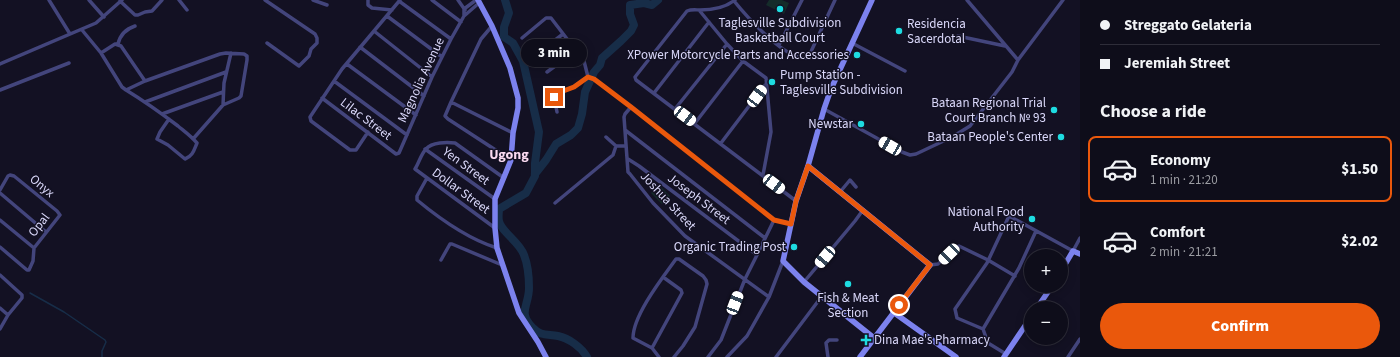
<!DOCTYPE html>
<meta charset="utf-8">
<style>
body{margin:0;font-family:"Source Sans 3",sans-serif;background:#171623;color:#f1f3f6;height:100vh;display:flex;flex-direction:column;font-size:15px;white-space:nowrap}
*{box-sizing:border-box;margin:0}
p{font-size:13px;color:#9b9ca2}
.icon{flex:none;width:22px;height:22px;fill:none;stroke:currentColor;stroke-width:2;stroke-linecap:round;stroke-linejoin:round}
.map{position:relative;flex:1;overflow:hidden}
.panel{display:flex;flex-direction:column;background:#0e0d1a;width:320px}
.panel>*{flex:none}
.banner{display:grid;align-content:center;height:88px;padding:0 20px;background:#0e0d1a}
.fabs{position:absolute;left:1024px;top:249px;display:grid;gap:8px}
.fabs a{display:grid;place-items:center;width:44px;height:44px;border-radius:50%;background:#0e0d1a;box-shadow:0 2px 10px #0003,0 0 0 1px #2e2d39;font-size:20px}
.end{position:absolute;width:18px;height:18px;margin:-9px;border:5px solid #ea580c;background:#fff;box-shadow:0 0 0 2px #fff}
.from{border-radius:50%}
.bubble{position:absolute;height:28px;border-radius:14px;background:#0e0d1a;box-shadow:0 2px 10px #0003,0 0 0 1px #2e2d39;font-size:13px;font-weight:800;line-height:28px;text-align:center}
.car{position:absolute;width:12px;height:24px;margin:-12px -6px;border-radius:5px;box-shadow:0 0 3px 1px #0007;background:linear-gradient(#fff 24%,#345 0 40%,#fff 0 76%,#345 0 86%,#fff 0)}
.banner b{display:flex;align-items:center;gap:14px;height:38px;font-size:15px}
.banner b+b{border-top:1px solid #2e2d39}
.banner i{width:10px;height:10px;background:#f1f3f6}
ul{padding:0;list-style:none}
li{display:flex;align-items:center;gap:12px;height:66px;margin:0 8px 6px;padding:0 12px;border:2px solid transparent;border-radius:8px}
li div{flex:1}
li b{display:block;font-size:15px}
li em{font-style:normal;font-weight:800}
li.on{border-color:#ea580c}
li>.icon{width:36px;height:36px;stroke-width:1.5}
h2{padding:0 20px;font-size:18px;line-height:48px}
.primary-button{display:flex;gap:8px;margin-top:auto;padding:8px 20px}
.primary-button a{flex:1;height:46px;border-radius:24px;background:#ea580c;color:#fff;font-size:16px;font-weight:800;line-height:46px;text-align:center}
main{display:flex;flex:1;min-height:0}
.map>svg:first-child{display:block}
.green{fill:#152c2a}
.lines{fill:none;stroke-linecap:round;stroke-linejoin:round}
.stream{stroke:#172d48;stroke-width:1.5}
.river{stroke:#172d48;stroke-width:8}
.street{stroke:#43457c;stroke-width:3.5}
.secondary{stroke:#7c82ee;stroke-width:5.5}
.route{stroke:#ea580c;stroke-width:5}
.poi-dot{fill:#1edce1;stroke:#131123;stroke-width:1.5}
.labels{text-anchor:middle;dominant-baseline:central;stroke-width:3;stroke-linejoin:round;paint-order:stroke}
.poi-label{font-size:13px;fill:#dad8fa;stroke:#131123;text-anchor:end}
.street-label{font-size:13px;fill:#dad8fa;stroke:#131123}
.neighbourhood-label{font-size:14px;font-weight:bold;fill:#fadaf1;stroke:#131123}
</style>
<main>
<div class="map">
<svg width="1080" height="357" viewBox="0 0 1080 357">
<rect width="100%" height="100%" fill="#131123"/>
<path class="green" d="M769,0h13l7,3 -5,11 -18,-9z
M659,185l11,11 -8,8 -11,-11z"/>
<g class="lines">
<path class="stream" d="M30,293l34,19 41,28 1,2 -4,9v6"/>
<path class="river" d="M505,0l4,13 -5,14v10l9,6 10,18 16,71 -4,31v13l-9,17 -27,16c0,3 -1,8 0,12 2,11 21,21 25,34 4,10 5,23 5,33 0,18 -12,24 4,40 7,8 15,6 25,8 11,2 24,12 29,21
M535,174l11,-14 10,-16 15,-9 7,-7 4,-14 3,-22 9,-20 6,-7 2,-7 19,-17 10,-10 3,-6 -4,-11v-9l14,-2 8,2 6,-5"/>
<path class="street" d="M49,0l21,34
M89,0l15,17
M179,0l8,10
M265,0l50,34 2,4v5l-6,6 -2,7 -10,10 -32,-23
M313,0l14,5
M368,0v5l4,3 20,2
M432,0l29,22
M458,0l7,10
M735,0c-10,8 -22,10 -35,10 -4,0 -8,-1 -13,1l-52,66 1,3 160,121
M967,0l51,60
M120,1l15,14h3l7,-3 7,-1 10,-11
M399,1l52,38
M734,1c13,16 53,61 74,57l27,-58
M699,10l28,34 16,17 23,17 5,54 -8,43
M387,16l55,41
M464,16v-7l12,-9
M492,26l-11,13 -30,63 62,31
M82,30l19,23 21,34 4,3 19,-9 75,-27 6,-1 18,1 3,2v4l-6,36 -2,2 -16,7 -30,34
M374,31l58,46
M958,36l47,10
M522,38l24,-20h5l33,43 4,16
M852,43l53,28
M118,44c2,-9 8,-15 17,-18
M779,45l23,-45
M360,47l64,49
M101,53l14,-9 6,2 24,35
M532,58l31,-24
M0,64l96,-41 26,-23
M347,64l69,51
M547,72l30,-22
M334,81l73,54
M0,90l69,-27
M126,90c18,11 35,23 52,36 6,5 13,10 19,17 -3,7 -4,13 -12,16l-17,-14 -11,-6 3,-7 9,-13
M654,93l55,-71
M322,98l74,56 3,-1 33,-76 19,-38 13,-23 15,-13
M145,102l81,-30
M451,102l-6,14 3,3 63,41
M223,105l1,-22 7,-30
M631,107l-6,7 -1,3 4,55 2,2 23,29 32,33 84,61
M675,109l52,-65
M824,109l78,43 8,3 6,-1 36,-17 18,-11 42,-54 6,-12 45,-60
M557,112l-3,-15 1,-3 19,-7 14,-10 6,2 37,28 143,113 17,4
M162,114l61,-22
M695,123l48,-62
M625,130l140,108
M368,132l-12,18h-6l-39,-29 -1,-4 32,-48 58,-69
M606,137l10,9h10
M721,143l44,-58
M425,149l70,50
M628,159l11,7 118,89
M427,178l-10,18v4c23,19 51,39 80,48
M0,190l8,-14 2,-1 4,1 43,35 3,4 -26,33 -1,13 -4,9h-2l-27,-23
M840,192l10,-12 6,7
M0,193l46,39
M555,203l58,-48 3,-9
M0,220l34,28
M495,228l-80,-59c4,-6 6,-15 11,-20 6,-7 21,-7 29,-6l49,35
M441,260l9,-16h2l50,21
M930,265l8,-1 18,-16 3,-2 29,14 27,16
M0,275l22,20v3l-14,17 -8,14
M804,282l51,-61 8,-11
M0,308l8,7
M983,329l-26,-11 -2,-9 32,-46 22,-47 64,35 7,-13
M652,348l30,-55 -1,-3 -18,-13
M1006,354l-18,-11 -5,-14 36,-61 17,-37
M659,357l-7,-9 -19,-10c0,-23 30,-61 43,-79h3l24,17 3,4 1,4 -12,43 -12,19 -9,11
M708,357l13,-17 24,-61 12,-24 17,-35
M727,357l20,-21 22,-39 14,-36
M776,357l46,-61
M828,357l-2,-14 3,-3h8
M1068,357l12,-18"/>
<path class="secondary" d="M478,0l14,26 18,42 8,30v10l-5,25 -2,27 -16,39v29l2,20 22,65 19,29 8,15
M872,0l-41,89 -7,20 -16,57 -12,35 -13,60 21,21 70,56
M808,166l122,99 -70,92
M1061,271l12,-20 7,3
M1037,308l15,-22
M893,312l63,45
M1004,357l27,-40"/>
</g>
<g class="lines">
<path class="route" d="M554,97l1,-3 19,-7 14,-10 6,2 37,28 143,113 17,4 5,-23 12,-35 122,99 -31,40"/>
</g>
<g class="poi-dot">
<circle cx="780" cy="9" r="4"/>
<circle cx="899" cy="31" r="4"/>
<circle cx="857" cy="55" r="4"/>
<circle cx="772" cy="82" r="4"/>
<circle cx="1054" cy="110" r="4"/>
<circle cx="861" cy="124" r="4"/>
<circle cx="1061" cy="137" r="4"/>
<circle cx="1032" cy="219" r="4"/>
<circle cx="794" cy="247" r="4"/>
<circle cx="848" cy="284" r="4"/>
<path d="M864 334h4v4h4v4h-4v4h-4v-4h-4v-4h4z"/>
</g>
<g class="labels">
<g class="poi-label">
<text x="780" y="23" text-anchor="middle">Taglesville Subdivision<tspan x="780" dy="15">Basketball Court</tspan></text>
<text x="907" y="24" text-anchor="start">Residencia<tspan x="907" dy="15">Sacerdotal</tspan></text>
<text x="849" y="55">XPower Motorcycle Parts and Accessories</text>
<text x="780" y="75" text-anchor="start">Pump Station -<tspan x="780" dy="15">Taglesville Subdivision</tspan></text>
<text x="1046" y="103">Bataan Regional Trial<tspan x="1046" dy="15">Court Branch № 93</tspan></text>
<text x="853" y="124">Newstar</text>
<text x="1053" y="137">Bataan People's Center</text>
<text x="1024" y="212">National Food<tspan x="1024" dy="15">Authority</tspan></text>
<text x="786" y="247">Organic Trading Post</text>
<text x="848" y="298" text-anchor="middle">Fish &amp; Meat<tspan x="848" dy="15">Section</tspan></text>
<text x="874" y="340" text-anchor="start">Dina Mae's Pharmacy</text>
</g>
<g class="street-label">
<text transform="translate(421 80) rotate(-65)">Magnolia Avenue</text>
<text transform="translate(366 119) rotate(37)">Lilac Street</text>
<text transform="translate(466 166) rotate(36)">Yen Street</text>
<text transform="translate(42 186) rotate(40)">Onyx</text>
<text transform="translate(461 191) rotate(36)">Dollar Street</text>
<text transform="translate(699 199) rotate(37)">Joseph Street</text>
<text transform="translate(668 201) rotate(47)">Joshua Street</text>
<text transform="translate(39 225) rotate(-52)">Opal</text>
</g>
<g class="neighbourhood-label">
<text x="509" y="155">Ugong</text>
</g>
</g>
</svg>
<div class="fabs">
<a>+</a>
<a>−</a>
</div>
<i class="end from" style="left:899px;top:305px"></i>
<i class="end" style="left:554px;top:97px"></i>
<div class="bubble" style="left:521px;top:39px;width:66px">3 min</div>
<i class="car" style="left:757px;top:96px;rotate:37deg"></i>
<i class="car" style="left:685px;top:116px;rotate:127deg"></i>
<i class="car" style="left:890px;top:146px;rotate:300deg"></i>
<i class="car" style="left:774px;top:184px;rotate:127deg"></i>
<i class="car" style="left:949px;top:254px;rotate:226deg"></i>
<i class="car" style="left:825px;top:257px;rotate:220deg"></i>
<i class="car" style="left:735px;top:303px;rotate:21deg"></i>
</div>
<section class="panel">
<div class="banner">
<b><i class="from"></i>Streggato Gelateria</b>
<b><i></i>Jeremiah Street</b>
</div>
<h2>Choose a ride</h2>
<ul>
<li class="on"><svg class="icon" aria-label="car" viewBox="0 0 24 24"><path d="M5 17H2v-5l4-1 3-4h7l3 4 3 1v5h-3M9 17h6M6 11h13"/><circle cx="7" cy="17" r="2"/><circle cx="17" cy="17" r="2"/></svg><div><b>Economy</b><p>1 min · 21:20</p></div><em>$1.50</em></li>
<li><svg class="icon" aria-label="car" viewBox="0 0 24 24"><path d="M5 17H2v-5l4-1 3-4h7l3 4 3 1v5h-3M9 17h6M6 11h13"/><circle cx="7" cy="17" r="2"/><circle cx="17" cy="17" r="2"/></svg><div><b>Comfort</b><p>2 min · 21:21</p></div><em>$2.02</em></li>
</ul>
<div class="primary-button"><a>Confirm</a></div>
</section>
</main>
